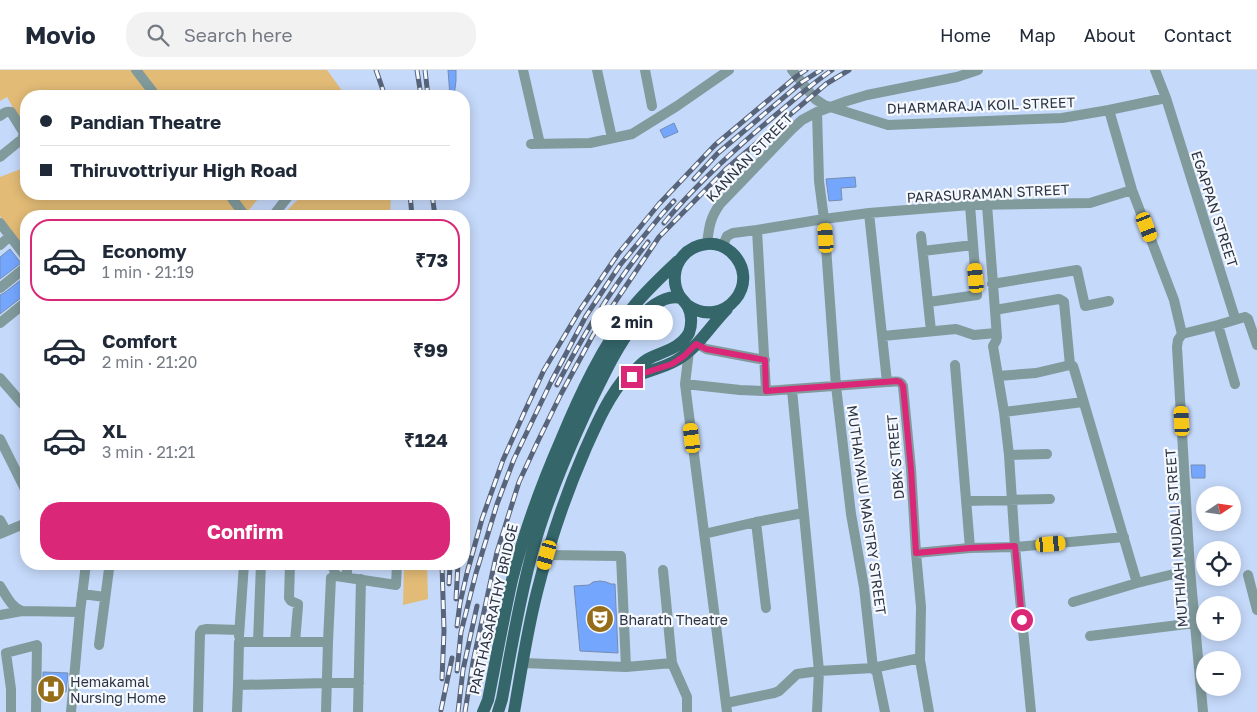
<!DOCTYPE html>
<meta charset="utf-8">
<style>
body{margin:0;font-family:"Golos Text",sans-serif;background:#f2f2f3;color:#1f2937;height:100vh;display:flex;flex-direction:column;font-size:19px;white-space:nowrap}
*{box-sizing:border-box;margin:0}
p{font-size:16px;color:#747a83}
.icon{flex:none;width:28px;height:28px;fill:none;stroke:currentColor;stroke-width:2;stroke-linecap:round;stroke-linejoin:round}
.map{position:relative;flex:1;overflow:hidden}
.drawer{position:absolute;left:20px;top:140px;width:450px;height:360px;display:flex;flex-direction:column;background:#fff;border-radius:20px;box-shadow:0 2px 12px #0003}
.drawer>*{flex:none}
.guide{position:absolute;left:20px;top:20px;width:450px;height:110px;border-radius:20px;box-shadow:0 2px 12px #0003;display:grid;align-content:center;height:110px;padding:0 20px;background:#fff}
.needle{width:32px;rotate:77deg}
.controls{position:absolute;left:1196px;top:416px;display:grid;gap:10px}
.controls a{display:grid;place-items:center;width:45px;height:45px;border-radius:50%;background:#fff;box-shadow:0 2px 12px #0003;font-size:25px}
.end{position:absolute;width:22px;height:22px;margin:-11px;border:6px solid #db2777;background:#fff;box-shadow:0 0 0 2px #fff}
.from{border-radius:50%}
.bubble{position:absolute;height:35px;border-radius:18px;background:#fff;box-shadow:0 2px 12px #0003;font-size:16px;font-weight:700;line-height:35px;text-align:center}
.car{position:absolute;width:15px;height:30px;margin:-15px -8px;border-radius:6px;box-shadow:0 0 4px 1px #0007;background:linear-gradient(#f5c518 24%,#345 0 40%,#f5c518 0 76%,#345 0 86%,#f5c518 0)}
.guide b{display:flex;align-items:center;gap:18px;height:48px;font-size:19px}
.guide b+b{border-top:1px solid #e0e1e3}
.guide i{width:12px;height:12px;background:#1f2937}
ul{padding:9px 0 0;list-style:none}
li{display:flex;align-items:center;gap:15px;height:82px;margin:0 10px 8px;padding:0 10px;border:2px solid transparent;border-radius:20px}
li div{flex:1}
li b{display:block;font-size:19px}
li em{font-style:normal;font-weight:700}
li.on{border-color:#db2777}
li>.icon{width:45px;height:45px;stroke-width:1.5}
.button{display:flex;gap:10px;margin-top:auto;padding:10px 20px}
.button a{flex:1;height:58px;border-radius:20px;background:#db2777;color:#fff;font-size:20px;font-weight:700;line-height:58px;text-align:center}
header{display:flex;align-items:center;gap:30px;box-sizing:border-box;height:70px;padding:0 25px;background:#fff;border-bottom:1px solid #e0e1e3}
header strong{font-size:24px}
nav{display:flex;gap:28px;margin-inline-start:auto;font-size:18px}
.search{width:350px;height:45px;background:#f2f2f3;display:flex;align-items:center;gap:12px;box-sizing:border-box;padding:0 18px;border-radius:20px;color:#747a83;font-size:19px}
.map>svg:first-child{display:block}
.green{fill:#e2bb76}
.building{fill:#74a6fe;stroke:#758cb2}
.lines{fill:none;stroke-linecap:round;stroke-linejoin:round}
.minor{stroke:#819a9c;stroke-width:10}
.major{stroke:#35666a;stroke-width:12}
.rail-casing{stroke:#586479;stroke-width:5}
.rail{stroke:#f6f9fd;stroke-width:3;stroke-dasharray:9;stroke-linecap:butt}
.route{stroke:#db2777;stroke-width:6}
.labels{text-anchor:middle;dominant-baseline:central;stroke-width:4.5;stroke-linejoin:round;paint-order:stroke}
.street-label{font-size:14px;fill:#2b3444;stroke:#f6f9fd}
.poi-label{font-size:14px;fill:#2b3444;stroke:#f6f9fd;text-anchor:start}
</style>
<header>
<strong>Movio</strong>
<div class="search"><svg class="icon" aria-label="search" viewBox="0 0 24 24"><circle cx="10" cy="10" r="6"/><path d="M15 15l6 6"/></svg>Search here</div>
<nav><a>Home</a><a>Map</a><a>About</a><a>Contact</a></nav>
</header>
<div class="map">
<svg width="1257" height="642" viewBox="0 0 1257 642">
<rect width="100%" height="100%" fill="#c5d9fa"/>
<path class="green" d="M0,0h327l19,26h-320v35l-19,-34 -7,4z
M26,97v27h236l-18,22h-218v33l-26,-33v-39z
M303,124h88l-1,22h-108z
M404,494h23l1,35 -25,6z"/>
<path class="building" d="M448,0h8v11l-2,15h-4z
M674,53l4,9 -14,6 -4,-8z
M855,107l1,10 -15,1 1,12 -13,1 -3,-22z
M10,179l11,14 -21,16v-22z
M26,206v19l-4,2 -22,17v-19l4,-2z
M1191,395h14v13h-13z
M600,511l6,1 5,2h4l3,69 -38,-2 -6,-65 15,-1 4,-3z
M43,602l25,1 -2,19 -23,-1z"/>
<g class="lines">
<path class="minor" d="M136,0l20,26
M523,0l17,74
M597,0l15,68
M645,0l7,36
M792,0l23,29 9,6 64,20 174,-7 47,-8 57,-12
M1155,0l11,28 69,220 3,1 7,-2 3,2 9,26
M1109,40l23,80 42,110 8,34
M817,42l2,69 5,38 12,167 15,128 13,73 9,81 4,5 8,39
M0,46c4,-3 6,-5 11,-4l13,21 -2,6 -22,18
M531,74l59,-1 42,-9 45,-28 52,-36
M229,124l16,22
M987,135l10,132 -1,4 -3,5 11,66 5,43 6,92 16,165
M869,143l18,169c6,0 13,-3 16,4l8,83 5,84 5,54 -1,53 9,52
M273,146l17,-22
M0,153l26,34
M757,160l9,161
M921,166l10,95
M707,174c2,-17 3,-26 13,-40l72,-75 10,-9 15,-8 30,-11 20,-6 90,-18 21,-7
M0,175l10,-9
M722,177l5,-11 6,-3 24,-3 67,-11 45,-6 101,-8 120,-2 42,-13
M923,181l50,-6
M992,214l85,-14 8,36 24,-5
M0,218l26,-21
M929,232l48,-7 -7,-90
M995,240l64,-11 2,1 3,2 6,63 3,1 1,3 63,214
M0,253l26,-21
M1218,255l17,59
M1182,264l-4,6 -1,7 13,223 13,142
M1182,264l36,-9 20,-6
M883,266l73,-7 18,6 22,-2
M697,274l9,5 59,11
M689,281l-4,33 42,328
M955,295l15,183
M998,306l38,-3 34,-8
M0,308l26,30
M685,314l55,6 26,1 121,-9
M792,320l27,281 -2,41
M1004,342l79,-10
M0,369l26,52
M1009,385l38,-1
M966,431l84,-2
M0,450l6,11
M756,452l10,86
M0,464l26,-11
M704,464l52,-12 47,-9
M916,483l54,-5 45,-1 109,-10
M547,485l74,1 5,111
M290,494l-1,34 2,3 7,3v2l-3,36
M332,494l4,12
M347,494v13
M663,500l9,93 15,34v15
M1248,505l9,35
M0,516c6,9 11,21 22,25
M82,524l23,3
M1073,532l64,-19 53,-13
M0,545l22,-4 58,1
M239,566l5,-72
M1090,566l105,-13
M258,572l3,-78
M99,575l10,-76
M523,593l103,4 46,-4
M238,615l89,-2h32
M726,633l48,-10 5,-2 18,-17 22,-3 54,-3 47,-10
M11,642v-23l-5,-36 31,-8 -1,67
M71,642l9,-100 6,-48
M198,642l2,-79 2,-3 5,-1 32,1
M237,642l1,-27 1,-43h89
M326,642l2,-70 3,-64 5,-2 60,9 1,-21
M358,642l3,-133"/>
<path class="major" d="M630,306l2,1c15,-6 32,-9 45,-17 21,-12 33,-34 50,-51
M483,642l5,-12c8,-40 15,-80 24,-120 12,-48 29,-94 49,-140 19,-46 41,-93 72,-133 14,-17 29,-31 45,-46
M498,642l4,-13c9,-49 17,-98 30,-146 14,-52 36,-103 59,-152 13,-26 25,-53 43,-76 10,-13 29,-32 47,-27
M514,642c7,-40 13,-81 23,-120 12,-48 28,-96 48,-142 12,-27 23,-53 43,-76l3,1c5,-6 10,-12 17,-16 15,-8 32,-10 41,-26 3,-8 3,-19 -1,-26 -2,-5 -7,-8 -9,-12 -7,-13 -5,-29 4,-39 6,-7 14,-11 24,-12 9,-1 17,2 24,8 33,30 -7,79 -44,53"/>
<g class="rail-casing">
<path id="rail" d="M376,0l9,26
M417,0l4,26
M425,0l3,26
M694,109l24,-26 84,-71 19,-12
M410,124l2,22
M432,124l3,22
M664,153c34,-41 73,-76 114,-110 17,-14 35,-30 54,-43
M557,315c26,-50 56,-99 91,-143
M442,494l2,67 -2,48
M449,514l1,-20
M456,529l2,-35
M457,556l3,-23 7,-30 15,-54 21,-59 21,-47 20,-43 36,-60 38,-56 41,-50 56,-59 82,-69 9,-6
M457,601l4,-39 15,-59 21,-69 17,-45 37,-77 35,-66 34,-51 43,-52 11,-12
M441,640l11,-52
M458,642l5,-42 14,-64
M465,642l8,-50 24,-110 22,-70 19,-41 23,-47 32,-59 66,-98 67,-68 86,-73 14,-12 23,-14"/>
</g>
<use href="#rail" class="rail"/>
</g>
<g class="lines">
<path class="route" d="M632,307l40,-13 12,-8 12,-12 10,5 59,11 1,31 131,-10 3,1 3,4 8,83 5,84 54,-5 45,-2 7,74"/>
</g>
<defs>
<g id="theatre-disc" transform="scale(1.4375)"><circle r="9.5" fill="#966e19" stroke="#f6f9fd"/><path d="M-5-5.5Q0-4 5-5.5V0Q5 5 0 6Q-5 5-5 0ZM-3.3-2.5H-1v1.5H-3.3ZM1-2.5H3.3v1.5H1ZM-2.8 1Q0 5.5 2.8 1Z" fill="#fff"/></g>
<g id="hospital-disc" transform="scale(1.4375)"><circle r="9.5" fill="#966e19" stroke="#f6f9fd"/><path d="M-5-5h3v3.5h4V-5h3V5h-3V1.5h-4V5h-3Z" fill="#fff"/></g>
</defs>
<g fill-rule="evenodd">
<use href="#theatre-disc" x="600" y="549"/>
<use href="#hospital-disc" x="51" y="619"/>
</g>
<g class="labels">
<g class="street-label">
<text transform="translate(981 35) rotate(-2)">DHARMARAJA KOIL STREET</text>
<text transform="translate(749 87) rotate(-46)">KANNAN STREET</text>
<text transform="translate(988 123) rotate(-3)">PARASURAMAN STREET</text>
<text transform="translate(1215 139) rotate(72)">EGAPPAN STREET</text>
<text transform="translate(895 387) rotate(-95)">DBK STREET</text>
<text transform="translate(867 440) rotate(82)">MUTHAIYALU MAISTRY STREET</text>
<text transform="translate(1176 468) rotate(-94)">MUTHIAH MUDALI STREET</text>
<text transform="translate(493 539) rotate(-77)">PARTHASARATHY BRIDGE</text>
</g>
<g class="poi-label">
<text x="619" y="549">Bharath Theatre</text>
<text x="70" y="611">Hemakamal<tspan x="70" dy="16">Nursing Home</tspan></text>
</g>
</g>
</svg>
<div class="controls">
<a><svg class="needle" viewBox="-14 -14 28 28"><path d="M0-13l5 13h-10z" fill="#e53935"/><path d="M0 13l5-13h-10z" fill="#747a83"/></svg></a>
<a><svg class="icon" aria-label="locate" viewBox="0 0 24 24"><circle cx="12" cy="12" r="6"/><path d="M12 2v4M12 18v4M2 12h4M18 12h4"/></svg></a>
<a>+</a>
<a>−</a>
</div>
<i class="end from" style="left:1022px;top:550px"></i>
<i class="end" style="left:632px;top:307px"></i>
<div class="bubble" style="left:591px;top:235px;width:82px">2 min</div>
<i class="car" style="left:1147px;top:157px;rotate:159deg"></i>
<i class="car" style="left:826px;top:168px;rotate:356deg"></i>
<i class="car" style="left:976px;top:208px;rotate:355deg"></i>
<i class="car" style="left:1182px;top:351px;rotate:357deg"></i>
<i class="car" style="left:692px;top:368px;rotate:353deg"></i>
<i class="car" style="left:1051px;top:474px;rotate:85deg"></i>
<i class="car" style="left:547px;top:485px;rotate:196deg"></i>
<div class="guide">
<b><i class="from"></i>Pandian Theatre</b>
<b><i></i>Thiruvottriyur High Road</b>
</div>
<section class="drawer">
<ul>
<li class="on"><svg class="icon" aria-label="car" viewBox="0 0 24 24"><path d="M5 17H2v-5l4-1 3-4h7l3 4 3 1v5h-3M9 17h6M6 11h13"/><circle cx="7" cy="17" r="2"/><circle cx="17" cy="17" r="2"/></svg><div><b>Economy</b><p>1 min · 21:19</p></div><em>₹73</em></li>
<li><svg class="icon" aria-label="car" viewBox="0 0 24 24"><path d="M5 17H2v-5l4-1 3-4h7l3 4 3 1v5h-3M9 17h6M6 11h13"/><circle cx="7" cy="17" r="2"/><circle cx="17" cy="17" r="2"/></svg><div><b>Comfort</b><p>2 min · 21:20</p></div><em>₹99</em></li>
<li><svg class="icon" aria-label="car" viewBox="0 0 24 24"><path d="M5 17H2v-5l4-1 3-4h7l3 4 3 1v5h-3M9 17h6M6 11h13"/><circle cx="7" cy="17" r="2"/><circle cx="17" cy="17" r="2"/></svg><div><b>XL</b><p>3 min · 21:21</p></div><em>₹124</em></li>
</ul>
<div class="button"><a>Confirm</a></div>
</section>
</div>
